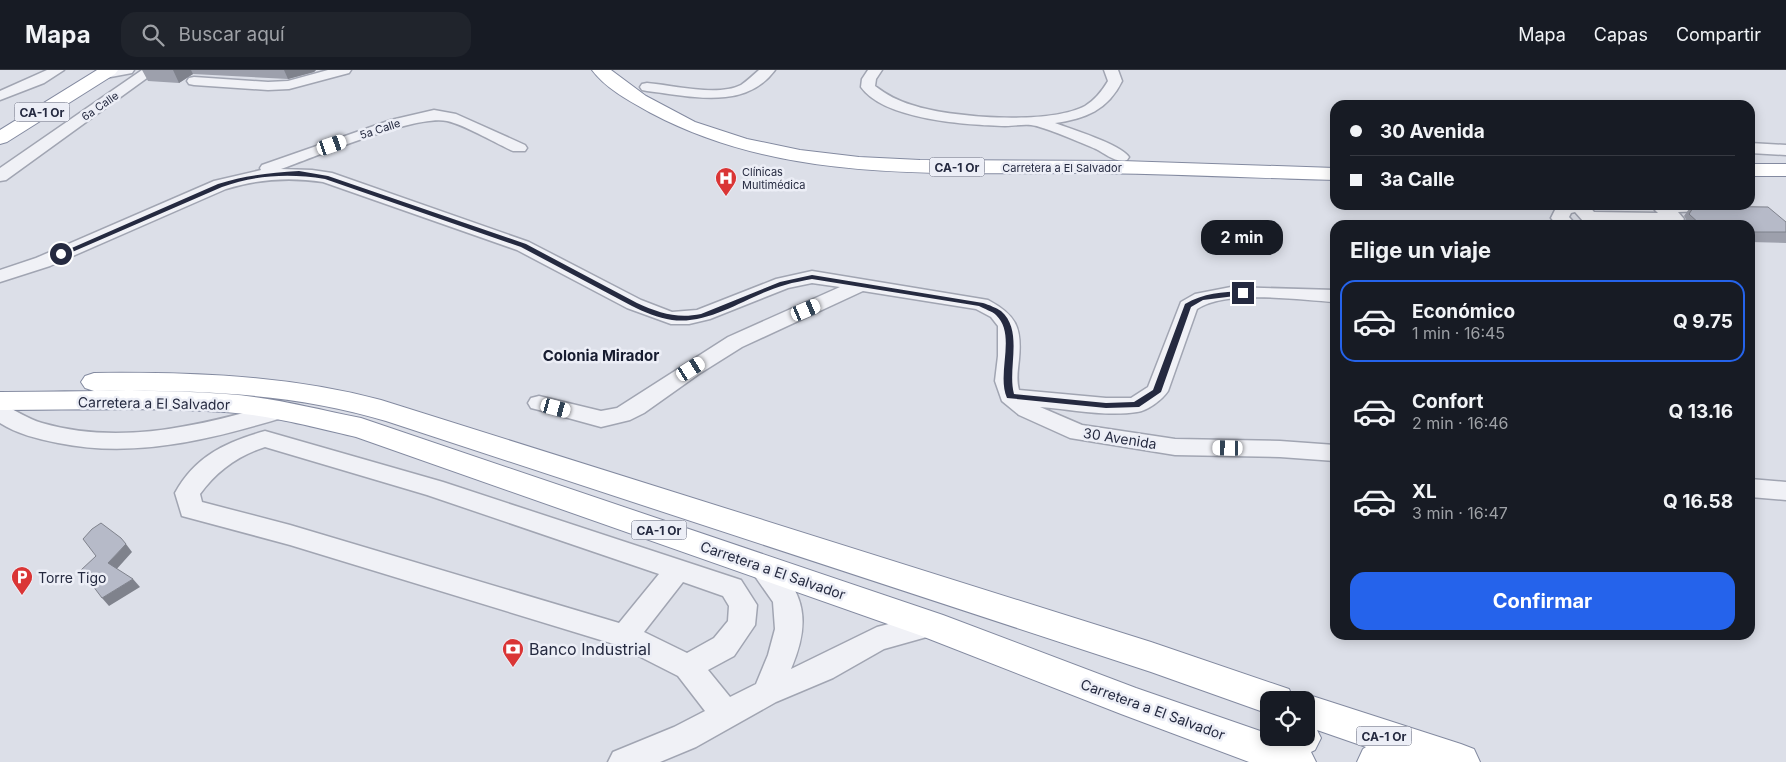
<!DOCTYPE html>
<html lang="es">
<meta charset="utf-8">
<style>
body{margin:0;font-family:Inter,sans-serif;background:#20242c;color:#f1f3f6;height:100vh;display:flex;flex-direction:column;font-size:19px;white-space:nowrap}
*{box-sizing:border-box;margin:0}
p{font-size:16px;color:#9ea1a6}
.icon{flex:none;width:28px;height:28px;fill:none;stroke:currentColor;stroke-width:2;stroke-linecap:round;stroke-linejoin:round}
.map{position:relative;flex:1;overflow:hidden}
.panel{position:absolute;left:1330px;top:150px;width:425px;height:420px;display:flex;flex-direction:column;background:#171b24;border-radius:15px;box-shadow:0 2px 12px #0003}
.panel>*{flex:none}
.banner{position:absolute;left:1330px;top:30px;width:425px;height:110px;border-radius:15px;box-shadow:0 2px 12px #0003;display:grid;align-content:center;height:110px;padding:0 20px;background:#171b24}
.buttons{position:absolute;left:1260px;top:621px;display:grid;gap:10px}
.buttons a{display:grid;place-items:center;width:55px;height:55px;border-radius:10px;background:#171b24;box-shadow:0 2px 12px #0003;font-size:25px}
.end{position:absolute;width:22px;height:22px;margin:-11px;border:6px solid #252a40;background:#fff;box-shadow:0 0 0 2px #fff}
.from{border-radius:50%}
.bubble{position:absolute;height:35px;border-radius:15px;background:#171b24;box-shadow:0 2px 12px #0003;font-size:16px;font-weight:700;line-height:35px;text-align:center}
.car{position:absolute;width:15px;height:30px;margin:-15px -8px;border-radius:6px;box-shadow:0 0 4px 1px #0007;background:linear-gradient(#fff 24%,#345 0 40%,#fff 0 76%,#345 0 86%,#fff 0)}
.banner b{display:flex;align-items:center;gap:18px;height:48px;font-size:19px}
.banner b+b{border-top:1px solid #363941}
.banner i{width:12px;height:12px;background:#f1f3f6}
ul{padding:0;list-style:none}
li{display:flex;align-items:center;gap:15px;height:82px;margin:0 10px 8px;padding:0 10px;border:2px solid transparent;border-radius:15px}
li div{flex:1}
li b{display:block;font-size:19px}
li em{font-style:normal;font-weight:700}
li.active{border-color:#2563eb}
li>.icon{width:45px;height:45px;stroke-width:1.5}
h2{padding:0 20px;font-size:22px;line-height:60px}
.button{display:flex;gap:10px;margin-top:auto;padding:10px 20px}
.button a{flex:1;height:58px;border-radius:15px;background:#2563eb;color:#fff;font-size:20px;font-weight:700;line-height:58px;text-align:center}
header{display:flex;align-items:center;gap:30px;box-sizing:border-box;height:70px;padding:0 25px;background:#171b24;border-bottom:1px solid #363941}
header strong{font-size:24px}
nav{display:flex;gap:28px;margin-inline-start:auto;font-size:18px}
.search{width:350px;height:45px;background:#20242c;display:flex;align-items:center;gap:12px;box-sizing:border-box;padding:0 18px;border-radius:15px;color:#9ea1a6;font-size:19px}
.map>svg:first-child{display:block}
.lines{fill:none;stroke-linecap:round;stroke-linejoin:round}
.minor-casing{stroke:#a1a5b2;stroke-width:3}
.highway-casing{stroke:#838aa0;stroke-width:2}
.minor{fill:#f0f1f6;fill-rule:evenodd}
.highway{fill:#fff;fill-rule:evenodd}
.wall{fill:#9da0ac}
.shaded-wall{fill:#7f828c}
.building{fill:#b6bac8;stroke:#7f828c}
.route{fill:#252a40}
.labels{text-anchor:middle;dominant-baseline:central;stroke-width:5;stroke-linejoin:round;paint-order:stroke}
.far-street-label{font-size:11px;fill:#252a40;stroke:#eceef6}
.far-poi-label{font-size:11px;fill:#252a40;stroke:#eceef6;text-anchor:start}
.shield{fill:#eceef6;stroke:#616577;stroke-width:1}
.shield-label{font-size:12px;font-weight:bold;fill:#252a40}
.street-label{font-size:14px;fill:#252a40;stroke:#eceef6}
.poi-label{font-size:14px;fill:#252a40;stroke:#eceef6;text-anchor:start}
.neighbourhood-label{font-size:15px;font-weight:bold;fill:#171c30;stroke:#eceef6}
.near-poi-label{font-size:16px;fill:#252a40;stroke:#eceef6;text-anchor:start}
</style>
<header>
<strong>Mapa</strong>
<div class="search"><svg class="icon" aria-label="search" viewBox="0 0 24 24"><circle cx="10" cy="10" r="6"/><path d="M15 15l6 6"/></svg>Buscar aquí</div>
<nav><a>Mapa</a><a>Capas</a><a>Compartir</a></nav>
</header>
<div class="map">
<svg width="1786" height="692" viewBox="0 0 1786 692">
<rect width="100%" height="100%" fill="#dcdfe8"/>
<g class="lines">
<g class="minor-casing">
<path id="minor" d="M47,0h17l-20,13 -44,17v-9z
M104,0h30l-2,3 -32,6 -5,-1 -2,-3 2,-3z
M142,0h16l-152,110 -6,1v-13z
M328,0h23l-2,3 -60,16 -21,1 -74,-5 -5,-1 -2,-3 2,-3 5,-1 74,5 20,-1z
M759,0h16c-30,41 -85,26 -128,21l-5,-1 -2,-3 2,-3 5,-1c26,2 70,14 94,2 6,-4 12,-10 18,-15z
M868,0h14l-6,9 -1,7c12,9 23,15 37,19 38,13 137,20 173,1 10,-6 17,-15 23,-25l-4,-11h14l4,11c-14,29 -37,38 -67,42 16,6 65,21 74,34l-2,3c-12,3 -21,-6 -31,-11 -12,-5 -53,-23 -65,-24 -8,-1 -18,1 -26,1 -37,-1 -121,-6 -144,-39l1,-8z
M434,40l22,4 69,31 2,3 -2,3h-12c-18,-8 -48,-26 -66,-30 -31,-7 -132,36 -166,48l31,1 20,3 197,69 112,58 31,12 25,-2 79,-31 36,-8 176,29c28,15 34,27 31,59 -1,11 -3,20 0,31l87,8h25l17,-11 33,-85 14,-8 36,-7 104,3v12c-36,-2 -108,-13 -138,7l-29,82c-6,9 -21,20 -31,21 -31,5 -67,-3 -97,-5l42,18 93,14 105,2 55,4v16l-55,-4 -105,-2 -105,-17 -51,-23 -17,-14 -7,-20 3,-25v-30l-7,-9 -15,-8 -113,-18 -121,56 -43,27 -55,39 -14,7 -29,7 -62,-17 -8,-2 -3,-5 3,-5 8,-2 62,15 16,-3 111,-71 112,-50 -28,-4 -24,5 -78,31 -21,5h-18l-44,-16 -110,-58 -194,-68c-33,-5 -65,-3 -97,7l-176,77 -50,16v-12l36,-12 178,-77 47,-11 -1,-2 2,-3 129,-45z
M1750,73l36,2v10l-36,-2z
M1561,135h27l6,7 64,1 -6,-6 2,-2h53l2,2 -3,4 -28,1 6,7 -3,4 -6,1 -86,-2 -6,-1 -8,-9 -4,1 -2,4 7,8h-19l-6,-7 6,-12z
M280,333l8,3 3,5 -3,5c-75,23 -152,43 -230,27 -20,-4 -41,-9 -58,-20v-19c15,5 27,15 42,19 79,23 161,2 238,-20z
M265,361l178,51 298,98 16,25 -2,20 -21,31 -26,14 22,27 26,-13 12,-29 7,-26 -2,-27 -26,-37 4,-7c14,-5 19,1 29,11 29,32 27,62 11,100l86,-42 54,-14 10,4 4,8 -4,8 -57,16 -51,29 -57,24 -80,45 -36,15h-52l5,-10 61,-25 31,-16 -27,-35 -61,-31 -327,-100 -108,-29 -7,-23c20,-37 51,-51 90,-62zM265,377l162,48 232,79 -40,49 -329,-98 -88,-23 -2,-8c17,-23 37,-38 65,-47zM683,512l40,14 6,10 -1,15 -14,17 -27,15 -43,-21z
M1750,409l36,3v18l-36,-3z"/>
</g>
<g class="highway-casing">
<path id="highway" d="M97,0h21l-3,4 -108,68 -7,2v-14z
M592,0h19l35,26 49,26 52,17 53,11 59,7 61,3 202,1 213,7v12c-81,-2 -162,-6 -243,-7 -147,-1 -306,12 -441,-60 -20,-11 -45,-24 -59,-43z
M1750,94h36v12h-36z
M94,303c97,-1 192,2 287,27l770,242 138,47 4,9 13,-4 155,50 13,5 6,13h-123l6,-13 3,-2 -49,-17 4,8 -6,12 -4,2 5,10h-67l-128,-48 -202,-79 -563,-198c-43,-10 -87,-22 -131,-25 -75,-5 -150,-2 -225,-2v-18c75,0 151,-4 226,2 45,3 90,15 135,24l582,197 193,73 130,45 3,-7v12h37v-38h-37v14l-118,-42 -765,-251c-96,-29 -193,-31 -292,-30l-9,-3 -4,-6 4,-6z"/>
</g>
<use href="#minor" class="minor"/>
<use href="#highway" class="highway"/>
</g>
<path class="wall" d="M142,0h174l-2,2 -26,7 -95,-5 -14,9 -31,-2z
M1691,136l95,16v21l-36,-1v-17h-67l-1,-1 4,-5 -2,-3z"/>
<path class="shaded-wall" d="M173,0h18l2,4 -14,9z
M284,0h32l-2,2 -26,7z
M126,474l6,8 -17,19 -7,-8z
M133,509l7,8 -31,19 -7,-8z"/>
<path class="building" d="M1691,136l77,1 18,15v10h-36v-7h-49l-12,-11 4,-6z
M101,453l20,15 5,6 -18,19 25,16 -31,19 -21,-28 15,-14 -13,-17 9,-10z"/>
<path class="route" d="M299,101l29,5 198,68 111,59c22,10 40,16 64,11l79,-32 32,-7 171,28c6,2 14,5 18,8 23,20 6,58 13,83l92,9 28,-1 19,-12 32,-86c19,-11 37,-12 58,-13l4,2 -4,2 -40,5 -12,7 -30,85 -22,15 -33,1 -99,-10c-11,-25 10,-63 -11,-83 -4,-4 -12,-6 -17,-9l-167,-27c-9,2 -18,3 -27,6 -37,10 -73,40 -113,35 -14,-2 -28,-8 -40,-14l-111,-59 -196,-68c-36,-6 -69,-4 -103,8l-159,69 -5,-2 160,-70c27,-9 52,-11 81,-13z"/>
<defs>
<g id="hospital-pin" transform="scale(1.125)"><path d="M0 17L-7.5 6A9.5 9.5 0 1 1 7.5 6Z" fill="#da3535" stroke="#eceef6"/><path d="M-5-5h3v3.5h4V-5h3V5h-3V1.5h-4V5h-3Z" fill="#fff"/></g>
<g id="parking-pin" transform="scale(1.125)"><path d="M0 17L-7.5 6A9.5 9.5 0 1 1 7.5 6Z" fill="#da3535" stroke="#eceef6"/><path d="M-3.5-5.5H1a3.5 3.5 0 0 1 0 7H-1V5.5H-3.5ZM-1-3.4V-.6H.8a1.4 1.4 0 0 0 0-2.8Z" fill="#fff"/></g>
<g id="bank-pin" transform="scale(1.125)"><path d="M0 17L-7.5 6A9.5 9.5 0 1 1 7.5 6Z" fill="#da3535" stroke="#eceef6"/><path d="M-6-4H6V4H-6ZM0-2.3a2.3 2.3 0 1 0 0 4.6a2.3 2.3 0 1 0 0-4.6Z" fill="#fff"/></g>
</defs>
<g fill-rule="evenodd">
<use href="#hospital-pin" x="726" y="108"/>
<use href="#parking-pin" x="22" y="507"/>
<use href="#bank-pin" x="513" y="579"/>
</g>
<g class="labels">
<g class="far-street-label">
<text transform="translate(100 36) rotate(-35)">6a Calle</text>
<text transform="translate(380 59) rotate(-18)">5a Calle</text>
<text x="1062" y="98">Carretera a El Salvador</text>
</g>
<g class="far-poi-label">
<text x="742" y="102">Clínicas<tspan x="742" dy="13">Multimédica</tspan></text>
</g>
<g class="shield">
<rect x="14.5" y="32.5" width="55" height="19" rx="4"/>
<rect x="929.5" y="87.5" width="55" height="19" rx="4"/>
<rect x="631.5" y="450.5" width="55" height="19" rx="4"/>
<rect x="1356.5" y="656.5" width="55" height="19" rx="4"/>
</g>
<g class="shield-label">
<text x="42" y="42">CA-1 Or</text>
<text x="957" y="97">CA-1 Or</text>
<text x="659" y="460">CA-1 Or</text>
<text x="1384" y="666">CA-1 Or</text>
</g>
<g class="street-label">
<text transform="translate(154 333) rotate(1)">Carretera a El Salvador</text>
<text transform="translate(1120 368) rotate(9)">30 Avenida</text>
<text transform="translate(773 500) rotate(19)">Carretera a El Salvador</text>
<text transform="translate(1153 639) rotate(20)">Carretera a El Salvador</text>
</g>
<g class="poi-label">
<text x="38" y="507">Torre Tigo</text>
</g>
<g class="neighbourhood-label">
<text x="601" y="285">Colonia Mirador</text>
</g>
<g class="near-poi-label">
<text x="529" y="579">Banco Industrial</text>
</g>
</g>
</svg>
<div class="buttons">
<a><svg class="icon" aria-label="locate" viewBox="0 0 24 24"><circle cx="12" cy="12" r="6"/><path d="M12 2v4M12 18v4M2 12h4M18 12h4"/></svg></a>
</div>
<i class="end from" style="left:61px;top:184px"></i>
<i class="end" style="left:1243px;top:223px"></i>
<div class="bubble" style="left:1201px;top:150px;width:82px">2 min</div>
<i class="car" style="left:332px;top:75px;rotate:71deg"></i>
<i class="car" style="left:806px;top:240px;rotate:67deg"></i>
<i class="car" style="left:691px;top:299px;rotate:58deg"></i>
<i class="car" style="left:556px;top:338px;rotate:105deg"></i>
<i class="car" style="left:1228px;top:378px;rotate:271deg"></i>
<div class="banner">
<b><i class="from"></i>30 Avenida</b>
<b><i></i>3a Calle</b>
</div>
<section class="panel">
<h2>Elige un viaje</h2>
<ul>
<li class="active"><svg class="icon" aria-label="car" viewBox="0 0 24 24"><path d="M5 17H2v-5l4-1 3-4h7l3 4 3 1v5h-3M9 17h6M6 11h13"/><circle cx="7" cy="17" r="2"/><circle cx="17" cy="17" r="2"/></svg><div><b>Económico</b><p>1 min · 16:45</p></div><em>Q 9.75</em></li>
<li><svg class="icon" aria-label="car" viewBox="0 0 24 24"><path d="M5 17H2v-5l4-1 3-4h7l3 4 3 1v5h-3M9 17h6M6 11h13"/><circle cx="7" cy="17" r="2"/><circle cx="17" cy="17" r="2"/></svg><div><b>Confort</b><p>2 min · 16:46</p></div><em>Q 13.16</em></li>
<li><svg class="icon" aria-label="car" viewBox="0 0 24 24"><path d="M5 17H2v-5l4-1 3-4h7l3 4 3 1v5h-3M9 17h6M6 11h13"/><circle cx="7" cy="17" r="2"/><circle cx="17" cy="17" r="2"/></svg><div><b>XL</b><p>3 min · 16:47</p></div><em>Q 16.58</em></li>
</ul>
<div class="button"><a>Confirmar</a></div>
</section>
</div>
